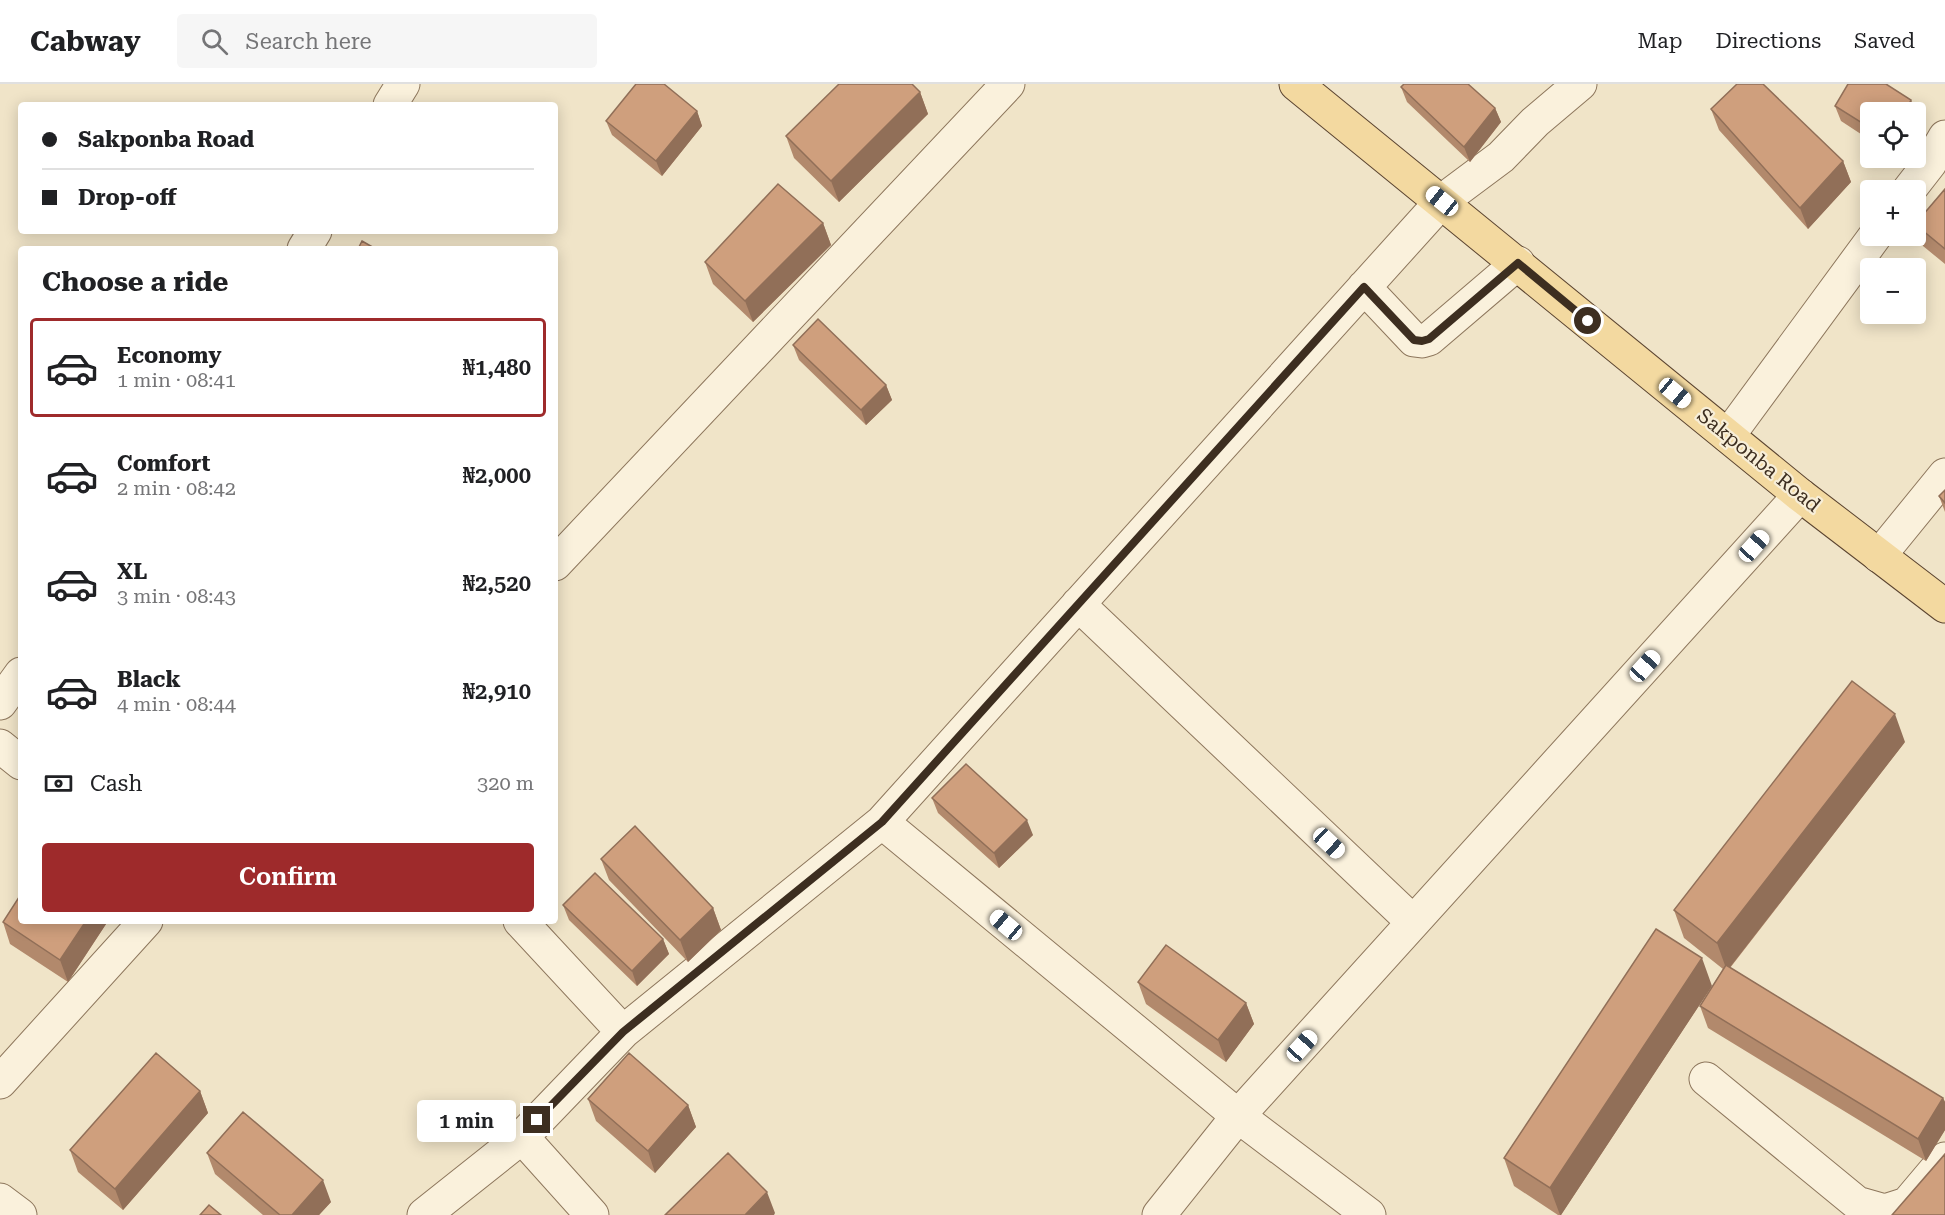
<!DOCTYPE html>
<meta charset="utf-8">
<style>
body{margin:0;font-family:"Roboto Serif",serif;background:#f6f6f6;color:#202124;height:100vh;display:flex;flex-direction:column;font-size:22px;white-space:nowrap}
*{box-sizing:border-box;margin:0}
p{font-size:20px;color:#757577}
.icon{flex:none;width:33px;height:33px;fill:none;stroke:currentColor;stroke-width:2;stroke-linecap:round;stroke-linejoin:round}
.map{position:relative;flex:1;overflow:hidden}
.details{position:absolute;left:18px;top:162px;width:540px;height:678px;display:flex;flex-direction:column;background:#fff;border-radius:6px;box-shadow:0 3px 15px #0003}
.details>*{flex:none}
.guide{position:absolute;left:18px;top:18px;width:540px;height:132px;border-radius:6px;box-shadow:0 3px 15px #0003;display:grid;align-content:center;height:132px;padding:0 24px;background:#fff}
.controls{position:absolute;left:1860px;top:18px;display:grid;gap:12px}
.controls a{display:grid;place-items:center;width:66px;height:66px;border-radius:6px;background:#fff;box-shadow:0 3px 15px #0003;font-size:30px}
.end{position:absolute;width:27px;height:27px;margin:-14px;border:8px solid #3d2e20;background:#fff;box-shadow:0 0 0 3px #fff}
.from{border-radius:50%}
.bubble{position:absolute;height:42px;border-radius:6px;background:#fff;box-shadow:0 3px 15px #0003;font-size:20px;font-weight:600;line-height:42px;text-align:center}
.car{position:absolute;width:18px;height:36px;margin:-18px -9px;border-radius:8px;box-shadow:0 0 4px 2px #0007;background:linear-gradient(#fff 24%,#345 0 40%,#fff 0 76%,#345 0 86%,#fff 0)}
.guide b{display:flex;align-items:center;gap:21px;height:57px;font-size:22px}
.guide b+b{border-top:2px solid #e0e0e0}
.guide i{width:15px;height:15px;background:#202124}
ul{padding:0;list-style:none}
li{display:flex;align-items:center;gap:18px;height:99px;margin:0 12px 9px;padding:0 12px;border:3px solid transparent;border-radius:6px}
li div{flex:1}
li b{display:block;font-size:22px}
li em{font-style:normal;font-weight:600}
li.selected{border-color:#9e2a2b}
li>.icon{width:54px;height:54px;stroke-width:1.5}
h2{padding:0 24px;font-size:27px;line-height:72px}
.pay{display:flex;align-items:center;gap:15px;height:66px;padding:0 24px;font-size:22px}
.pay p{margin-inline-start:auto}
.cta{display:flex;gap:12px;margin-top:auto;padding:12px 24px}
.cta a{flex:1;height:69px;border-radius:6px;background:#9e2a2b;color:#fff;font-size:24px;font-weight:600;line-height:69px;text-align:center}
header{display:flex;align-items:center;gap:36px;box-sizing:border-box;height:84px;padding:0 30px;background:#fff;border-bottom:2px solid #e0e0e0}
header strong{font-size:28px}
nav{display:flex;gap:33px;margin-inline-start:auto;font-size:21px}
.search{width:420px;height:54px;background:#f6f6f6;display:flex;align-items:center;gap:15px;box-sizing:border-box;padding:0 21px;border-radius:6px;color:#757577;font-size:22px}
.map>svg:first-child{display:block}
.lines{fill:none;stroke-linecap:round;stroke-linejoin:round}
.minor-casing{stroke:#8d765c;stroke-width:35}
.major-casing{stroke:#5b4430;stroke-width:35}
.minor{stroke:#faf1dc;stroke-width:33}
.major{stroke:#f3d9a0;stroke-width:33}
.wall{fill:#b2896c}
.shaded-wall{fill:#916f58}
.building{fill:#cf9f7d;stroke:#916f58;stroke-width:1.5}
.route{stroke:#3d2e20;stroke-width:8}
.labels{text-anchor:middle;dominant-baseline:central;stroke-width:4.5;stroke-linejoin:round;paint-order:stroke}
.street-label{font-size:20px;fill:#3d2e20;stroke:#f7eed8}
</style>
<header>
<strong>Cabway</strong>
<div class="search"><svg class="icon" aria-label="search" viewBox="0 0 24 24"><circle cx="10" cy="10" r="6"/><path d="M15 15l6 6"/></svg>Search here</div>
<nav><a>Map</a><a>Directions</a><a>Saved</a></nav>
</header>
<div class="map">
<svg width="1945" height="1131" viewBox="0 0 1945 1131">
<rect width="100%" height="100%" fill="#f0e4c8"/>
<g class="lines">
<g class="minor-casing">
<path id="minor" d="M390,21l13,-21
M1909,106l21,-27 15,-26
M304,165l11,-18
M1364,203l50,53 8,1 7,-2 89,-76
M1728,352l147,-200
M1879,472l66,-81
M555,480l453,-480
M1078,520l335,318
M0,619l21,-29
M0,662l21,17
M882,738l356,294 131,99
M520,837l103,111
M1706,995l151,124 28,8 22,-7 38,-45
M0,998l146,-161
M522,1053l70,78
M0,1116l20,15
M424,1131l98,-78 101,-105 259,-210 560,-621 59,-44 34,-35 45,-38
M1159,1131l79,-99 562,-621"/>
</g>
<g class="major-casing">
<path id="major" d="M1296,0l504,411 145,111"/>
</g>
<use href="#minor" class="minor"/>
<use href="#major" class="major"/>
</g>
<path class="wall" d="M1401,3l94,21 6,14 -31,40 -63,-60z
M920,8l8,22 -89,88 -45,-44 -8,-22z
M1911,16l4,12h-45v28l-29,-19 -6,-15z
M1711,25l132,52 8,21 -43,47 -89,-99z
M697,27l5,15 -40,50 -50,-41 -6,-14z
M1945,105v75l-22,-18 -7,-20v-3z
M823,139l8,22 -78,77 -40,-38 -8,-22z
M793,261l93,40 6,15 -26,25 -67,-65z
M1945,406v22l-6,-16z
M1905,658l-175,226 213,130 2,4v28l-19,31 -218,-133 -8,-22 23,-37 -39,-31 -10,-28z
M932,714l101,37 -34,33 -61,-55z
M601,775l112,49 8,22 -33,32 -79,-82z
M563,821l100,34 6,15 -32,32 -68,-66z
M108,837l-40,61 -58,-38 -7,-22z
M1138,898l108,21 8,21 -28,38 -80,-58z
M1712,902l-151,229h-3l-44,-29 -10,-28z
M200,1007l8,22 -85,97 -45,-38 -8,-22z
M588,1015l100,6 8,22 -41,46 -59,-52z
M207,1069l124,49 -12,13h-56l-48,-41z"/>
<path class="shaded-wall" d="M920,8l8,22 -89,88 -8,-21z
M1911,16l4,12h-10z
M1495,24l6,14 -31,40 -6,-15z
M697,27l5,15 -40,50 -6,-15z
M1843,77l8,21 -43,47 -8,-21z
M823,139l8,22 -78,77 -8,-21z
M886,301l6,15 -26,25 -5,-15z
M1895,630l10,28 -178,229 -10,-28z
M1027,736l6,15 -34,33 -5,-15z
M713,824l8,22 -33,32 -8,-22z
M86,837h22l-40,61 -8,-22z
M663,855l6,15 -32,32 -5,-15z
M1702,874l10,28 -151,229h-1l-10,-27z
M1246,919l8,21 -28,38 -8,-22z
M200,1007l8,22 -85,97 -8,-21z
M1943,1014l2,4v28l-19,31 -8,-22z
M688,1021l8,22 -41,46 -7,-22z
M323,1096l8,22 -12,13h-27z
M767,1108l8,21 -1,2h-29z"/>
<path class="building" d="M636,0h28l33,27 -41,50 -50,-40z
M839,0h73l8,8 -89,89 -45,-45z
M1404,0h64l27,24 -31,39 -63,-60z
M1737,0h26l80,77 -43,47 -89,-99z
M1848,0h38l25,16 -6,12h-35v16l-35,-22z
M778,100l45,39 -78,78 -40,-39z
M1945,105v60l-29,-24v-2z
M362,157l14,8h-18z
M818,235l68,66 -25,25 -68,-65z
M1945,406v13l-6,-7z
M1852,597l43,33 -178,229 -43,-33z
M966,680l61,56 -33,33 -62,-55z
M635,742l78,82 -33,32 -79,-81z
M595,789l68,66 -31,32 -69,-66z
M21,810v27h65l-26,39 -57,-38z
M1656,845l46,29 -152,230 -46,-30z
M1166,861l80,58 -28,37 -80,-58z
M1726,881l217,133 -25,41 -218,-133z
M156,969l44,38 -85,98 -45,-39z
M629,969l59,52 -40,46 -60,-52z
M243,1028l80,68 -31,35h-12l-73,-62z
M728,1069l39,39 -22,23h-80z
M1945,1070v61h-53z
M209,1121l12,10h-21z"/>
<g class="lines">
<path class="route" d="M537,1036l86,-88 259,-210 482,-535 50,53 8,1 7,-2 89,-76 70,58"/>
</g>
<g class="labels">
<g class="street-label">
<text transform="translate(1759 376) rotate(39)">Sakponba Road</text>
</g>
</g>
</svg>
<div class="controls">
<a><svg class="icon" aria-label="locate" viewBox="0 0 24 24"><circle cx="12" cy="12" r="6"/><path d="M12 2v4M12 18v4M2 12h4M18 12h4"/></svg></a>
<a>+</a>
<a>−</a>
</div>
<i class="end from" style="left:1588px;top:237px"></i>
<i class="end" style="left:537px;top:1036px"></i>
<div class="bubble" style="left:417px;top:1016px;width:99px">1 min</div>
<i class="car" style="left:1442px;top:117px;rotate:309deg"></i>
<i class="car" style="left:1675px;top:309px;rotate:130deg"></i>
<i class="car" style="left:1754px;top:462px;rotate:42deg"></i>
<i class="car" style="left:1645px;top:582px;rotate:42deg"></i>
<i class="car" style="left:1329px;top:759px;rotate:133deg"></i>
<i class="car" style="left:1006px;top:841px;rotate:310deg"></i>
<i class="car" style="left:1302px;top:962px;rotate:42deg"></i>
<div class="guide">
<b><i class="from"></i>Sakponba Road</b>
<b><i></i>Drop-off</b>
</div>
<section class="details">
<h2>Choose a ride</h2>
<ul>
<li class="selected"><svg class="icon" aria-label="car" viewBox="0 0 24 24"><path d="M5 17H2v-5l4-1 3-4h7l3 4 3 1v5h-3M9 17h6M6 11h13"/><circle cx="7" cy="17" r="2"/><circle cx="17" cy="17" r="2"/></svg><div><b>Economy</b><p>1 min · 08:41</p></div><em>₦1,480</em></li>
<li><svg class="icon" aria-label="car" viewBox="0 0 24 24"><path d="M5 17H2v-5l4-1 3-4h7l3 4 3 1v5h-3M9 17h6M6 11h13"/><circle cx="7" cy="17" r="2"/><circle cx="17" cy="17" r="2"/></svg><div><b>Comfort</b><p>2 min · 08:42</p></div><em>₦2,000</em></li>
<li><svg class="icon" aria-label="car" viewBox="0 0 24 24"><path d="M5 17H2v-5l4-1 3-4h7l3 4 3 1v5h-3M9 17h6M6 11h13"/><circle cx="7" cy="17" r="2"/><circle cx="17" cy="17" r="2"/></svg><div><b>XL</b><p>3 min · 08:43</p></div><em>₦2,520</em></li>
<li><svg class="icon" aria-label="car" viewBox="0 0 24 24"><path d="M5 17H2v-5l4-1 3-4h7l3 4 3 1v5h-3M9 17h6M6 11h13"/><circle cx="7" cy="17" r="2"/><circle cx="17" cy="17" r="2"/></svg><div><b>Black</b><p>4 min · 08:44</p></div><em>₦2,910</em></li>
</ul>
<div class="pay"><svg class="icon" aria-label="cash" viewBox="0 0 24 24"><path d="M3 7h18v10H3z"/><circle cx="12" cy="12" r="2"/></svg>Cash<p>320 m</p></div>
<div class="cta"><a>Confirm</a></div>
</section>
</div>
